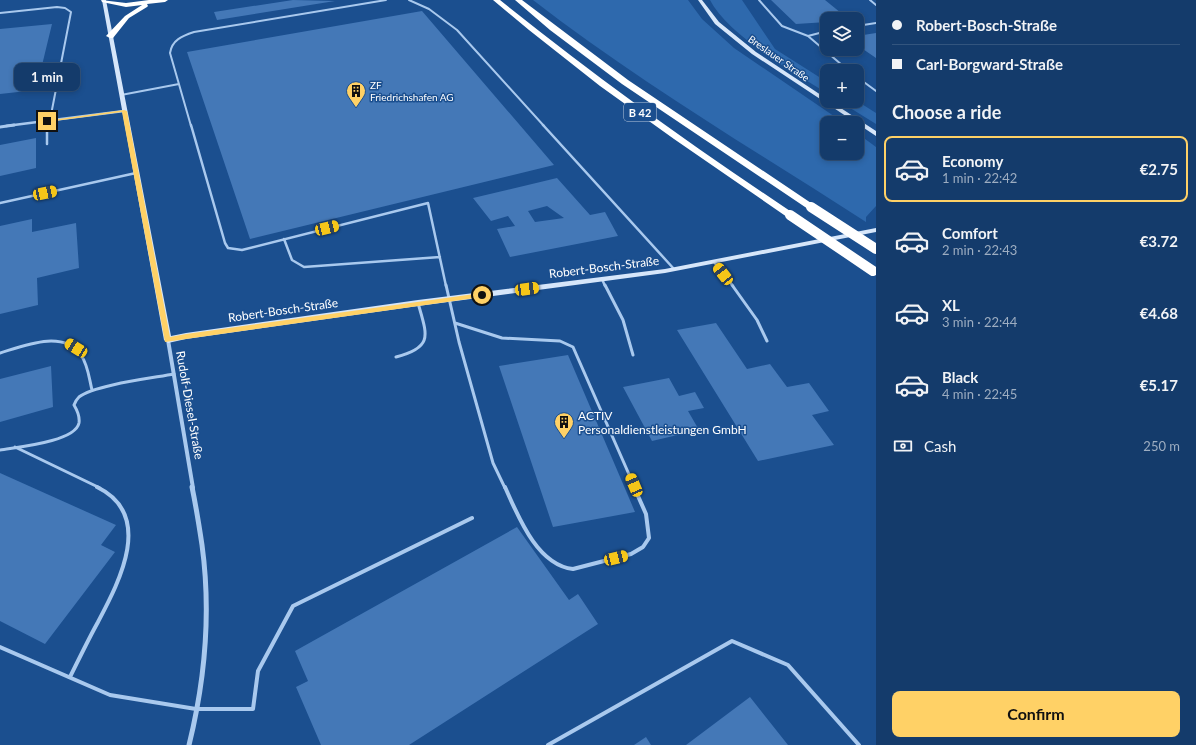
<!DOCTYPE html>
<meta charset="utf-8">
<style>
body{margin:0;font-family:Lato,sans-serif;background:#214673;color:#f1f3f6;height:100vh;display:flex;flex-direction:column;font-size:15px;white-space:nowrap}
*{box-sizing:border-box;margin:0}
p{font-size:13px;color:#9dadc1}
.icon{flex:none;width:22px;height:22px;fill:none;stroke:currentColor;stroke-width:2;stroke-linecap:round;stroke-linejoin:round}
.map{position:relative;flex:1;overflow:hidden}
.panel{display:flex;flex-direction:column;background:#143b6b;width:320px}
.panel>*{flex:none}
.banner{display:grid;align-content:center;height:88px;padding:0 16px;background:#143b6b}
.tools{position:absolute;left:820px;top:12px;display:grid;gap:8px}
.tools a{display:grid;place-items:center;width:44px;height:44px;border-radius:8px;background:#143b6b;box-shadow:0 2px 6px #0003,0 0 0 1px #33557e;font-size:20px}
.end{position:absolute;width:18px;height:18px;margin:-9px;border:5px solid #ffd166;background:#111;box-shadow:0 0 0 2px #111}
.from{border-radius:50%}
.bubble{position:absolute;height:28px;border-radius:8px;background:#143b6b;box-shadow:0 2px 6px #0003,0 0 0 1px #33557e;font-size:13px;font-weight:700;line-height:28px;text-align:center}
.car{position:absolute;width:12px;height:24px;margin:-12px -6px;border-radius:5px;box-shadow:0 0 3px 1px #0007;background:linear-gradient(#f5c518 24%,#345 0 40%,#f5c518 0 76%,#345 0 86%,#f5c518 0)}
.banner b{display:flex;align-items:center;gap:14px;height:38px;font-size:15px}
.banner b+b{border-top:1px solid #33557e}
.banner i{width:10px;height:10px;background:#f1f3f6}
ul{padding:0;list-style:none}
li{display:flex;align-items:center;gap:12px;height:66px;margin:0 8px 6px;padding:0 8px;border:2px solid transparent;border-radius:8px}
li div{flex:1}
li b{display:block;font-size:15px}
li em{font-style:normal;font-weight:700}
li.active{border-color:#ffd166}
li>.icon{width:36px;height:36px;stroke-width:1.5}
h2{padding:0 16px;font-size:18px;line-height:48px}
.pay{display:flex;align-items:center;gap:10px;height:44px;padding:0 16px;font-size:15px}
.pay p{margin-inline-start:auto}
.button{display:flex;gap:8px;margin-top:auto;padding:8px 16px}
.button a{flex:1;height:46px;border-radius:8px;background:#ffd166;color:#111;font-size:16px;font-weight:700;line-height:46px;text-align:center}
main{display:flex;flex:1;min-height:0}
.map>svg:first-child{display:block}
.green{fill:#2e69ad}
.building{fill:#4478b7;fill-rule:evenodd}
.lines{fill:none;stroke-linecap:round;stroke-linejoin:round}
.lane-far3{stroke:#a9c9ee;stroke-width:2}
.lane-far2{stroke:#a9c9ee;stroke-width:2.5}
.lane-far1{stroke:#a9c9ee;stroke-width:3}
.lane{stroke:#a9c9ee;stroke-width:4}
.street-far3{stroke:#a9c9ee;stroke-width:2.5}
.street-far2{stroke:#a9c9ee;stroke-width:3}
.street-far1{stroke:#a9c9ee;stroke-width:4}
.street{stroke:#a9c9ee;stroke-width:5}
.secondary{fill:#d6e6fa;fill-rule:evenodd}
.highway{fill:#fff;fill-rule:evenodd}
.highway-bridge{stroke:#fff;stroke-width:10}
.route{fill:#ffd166}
.labels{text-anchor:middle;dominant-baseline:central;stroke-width:3;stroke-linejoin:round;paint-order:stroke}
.far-street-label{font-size:10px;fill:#fff;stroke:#1b4f8f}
.far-poi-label{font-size:10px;fill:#fff;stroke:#1b4f8f;text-anchor:start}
.shield{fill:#1b4f8f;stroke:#bbcadd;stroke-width:1}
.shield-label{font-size:11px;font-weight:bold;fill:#fff}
.street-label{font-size:12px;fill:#fff;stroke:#1b4f8f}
.poi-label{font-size:12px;fill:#fff;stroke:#1b4f8f;text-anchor:start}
</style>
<main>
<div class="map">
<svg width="876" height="745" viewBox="0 0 876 745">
<rect width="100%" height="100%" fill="#1b4f8f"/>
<path class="green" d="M533,0h155l14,19 32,29 110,75h-17v30h30v-20l19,14v59l-10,11v5c-112,-72 -227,-140 -333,-222z
M710,0h32l33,49 52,33v11c-34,-21 -99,-58 -117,-93z
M839,101h18l19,12v11z"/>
<path class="building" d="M293,0l42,1 -118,19 -3,-8z
M771,0h54l16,13 -16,1 6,5h-4v3l-31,2z
M422,11l132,154 -304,74 -63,-187z
M52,24l-16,66 -36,4v-65z
M876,33v25l-19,-13v-9z
M36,138v30l-36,8v-31z
M557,178l33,37 15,-3 13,24 -108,21 -13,-28 18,-3 -7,-10 -17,5 -18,-23zM547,206l17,12 -29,4 -7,-11z
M32,219v13l44,-9 3,45 -42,10 1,27 -38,9v-88z
M716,323l31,46 23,-5 17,23 22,-4 20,28 -17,4 22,30 -76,16 -81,-131z
M568,355l67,157 -82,15 -54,-161z
M51,366l2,41 -53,15v-43z
M669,378l10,18 16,-4 9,16 -16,3 11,19 -47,11 -29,-54z
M0,473l116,52 -15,20 14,7 -70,92 -45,-23z
M517,527l52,73 9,-6 20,30 -189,121h-88l-25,-58 12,-6 -13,-30z
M750,697l38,48h-102z
M646,737l5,8h-17z"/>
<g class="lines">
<path class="lane-far3" d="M409,0l20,9 28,21 87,96
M759,0l23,26 26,10
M870,0l6,5
M0,13l57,-6 8,1 6,4 -21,108
M857,26l19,-3
M827,31l-19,5 41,35
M857,77l19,14
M121,95l58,-11
M47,121v5
M191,126l-21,-73c2,-13 12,-17 24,-21l192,-32"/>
<path class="lane-far2" d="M47,125v19
M191,125l34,118 3,5 14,2 186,-47 18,83
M543,125l131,144
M0,203l136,-30
M284,239l8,21 12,7 136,-10
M714,262l19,24
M602,279l3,7"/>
<path class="lane-far1" d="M446,285l13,57 34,121 12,25
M605,285l18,35 10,35
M732,285l25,35 10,21
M455,323l47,15 58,3 13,6 62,141
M0,353c23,-7 63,-24 81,2 7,10 8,23 11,35
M396,357c38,-10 31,-22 22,-54
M15,447l85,41
M0,450c17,-3 75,-8 79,-27 1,-7 -2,-13 -5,-18 1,-3 3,-6 5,-8 15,-12 74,-19 95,-23"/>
<path class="lane" d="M505,487c13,29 32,78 68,82l58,-15 12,-7 6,-9 -3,-24 -12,-27
M0,647l110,48 86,14h57l5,-38 35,-65 179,-88
M70,677c9,-18 18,-37 28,-55 21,-40 57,-107 -1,-135
M548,745l184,-104 56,24 71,80"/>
<path class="street-far3" d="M6,126l118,-15"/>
<path class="street-far2" d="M0,127l14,-2"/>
<path class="street-far1" d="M168,340l25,148"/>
<path class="street" d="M189,745c16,-65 22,-134 13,-200 -3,-20 -6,-39 -10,-58"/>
<path class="secondary" d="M102,0h4l65,336 15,-3 232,-33 247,-31 211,-41v4l-211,41 -247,33 -232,33 -18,4 -4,-3z
M698,0h4l17,22 37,30 71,47v2h3l46,30v5l-124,-82 -37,-30z"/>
<path class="highway" d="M101,0l25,3 23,-3h19l-3,2 -18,2 1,2 -1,1 -18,11 -16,20h-3l-4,-2 19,-20 17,-11 -16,2 -24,-5z
M493,0h7c94,76 193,146 293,213l2,2 -2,2h-6l-113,-78 -74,-53 -71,-56z
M515,0h7l106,80 186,125 2,2 -2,2h-6l-186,-125 -72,-54z"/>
<path class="highway-bridge" d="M811,207l65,42
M790,215l83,56"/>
</g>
<path class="route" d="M124,110l3,1 43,226 16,-3 296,-41 3,2 -3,2 -317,45 -43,-230 -75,10 -3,-1z"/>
<defs>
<g id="building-pin" transform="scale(1)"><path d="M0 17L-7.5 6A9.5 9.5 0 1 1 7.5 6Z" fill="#ffd166" stroke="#1b4f8f"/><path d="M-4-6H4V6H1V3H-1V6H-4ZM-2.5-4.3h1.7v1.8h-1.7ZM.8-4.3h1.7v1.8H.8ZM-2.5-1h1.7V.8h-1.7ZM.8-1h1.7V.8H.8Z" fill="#111"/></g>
</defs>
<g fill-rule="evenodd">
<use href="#building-pin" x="356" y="91"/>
<use href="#building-pin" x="564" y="422"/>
</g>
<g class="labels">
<g class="far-street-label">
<text transform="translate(779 58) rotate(35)">Breslauer Straße</text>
</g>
<g class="far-poi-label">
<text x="370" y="85">ZF<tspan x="370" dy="12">Friedrichshafen AG</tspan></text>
</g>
<rect class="shield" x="624" y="103" width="32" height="18" rx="3"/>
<g class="shield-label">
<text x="640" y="112">B 42</text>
</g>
<g class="street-label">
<text transform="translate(604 267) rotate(-7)">Robert-Bosch-Straße</text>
<text transform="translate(283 310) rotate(-8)">Robert-Bosch-Straße</text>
<text transform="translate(190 405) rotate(80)">Rudolf-Diesel-Straße</text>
</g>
<g class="poi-label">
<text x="578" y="415">ACTIV<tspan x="578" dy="14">Personaldienstleistungen GmbH</tspan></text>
</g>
</g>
</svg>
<div class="tools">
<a><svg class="icon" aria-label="layers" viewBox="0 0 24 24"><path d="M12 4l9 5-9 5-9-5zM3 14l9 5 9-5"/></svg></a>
<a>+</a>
<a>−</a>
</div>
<i class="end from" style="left:482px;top:295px"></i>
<i class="end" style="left:47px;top:121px"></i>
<div class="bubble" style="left:14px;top:63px;width:66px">1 min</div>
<i class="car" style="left:45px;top:193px;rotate:78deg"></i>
<i class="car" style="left:327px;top:228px;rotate:76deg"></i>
<i class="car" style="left:723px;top:274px;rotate:322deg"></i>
<i class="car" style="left:527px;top:289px;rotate:82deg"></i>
<i class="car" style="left:76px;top:348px;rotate:302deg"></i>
<i class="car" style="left:634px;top:485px;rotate:337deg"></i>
<i class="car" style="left:616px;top:558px;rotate:76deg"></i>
</div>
<section class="panel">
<div class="banner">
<b><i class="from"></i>Robert-Bosch-Straße</b>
<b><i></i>Carl-Borgward-Straße</b>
</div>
<h2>Choose a ride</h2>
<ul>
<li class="active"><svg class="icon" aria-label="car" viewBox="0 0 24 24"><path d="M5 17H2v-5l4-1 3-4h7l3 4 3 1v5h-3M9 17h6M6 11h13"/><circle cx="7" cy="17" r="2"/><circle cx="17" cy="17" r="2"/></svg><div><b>Economy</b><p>1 min · 22:42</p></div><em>€2.75</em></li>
<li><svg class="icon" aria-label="car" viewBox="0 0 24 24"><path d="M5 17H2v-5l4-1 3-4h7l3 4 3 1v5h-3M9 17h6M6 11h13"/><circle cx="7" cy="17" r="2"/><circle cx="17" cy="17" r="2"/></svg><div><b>Comfort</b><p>2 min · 22:43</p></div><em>€3.72</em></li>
<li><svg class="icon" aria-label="car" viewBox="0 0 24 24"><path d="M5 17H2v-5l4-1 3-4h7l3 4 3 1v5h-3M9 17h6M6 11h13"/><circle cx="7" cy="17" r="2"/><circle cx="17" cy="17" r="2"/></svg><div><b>XL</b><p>3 min · 22:44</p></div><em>€4.68</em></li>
<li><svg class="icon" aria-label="car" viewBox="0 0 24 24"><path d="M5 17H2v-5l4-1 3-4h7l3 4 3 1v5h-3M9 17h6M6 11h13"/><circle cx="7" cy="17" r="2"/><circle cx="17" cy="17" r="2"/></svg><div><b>Black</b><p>4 min · 22:45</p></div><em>€5.17</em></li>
</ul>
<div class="pay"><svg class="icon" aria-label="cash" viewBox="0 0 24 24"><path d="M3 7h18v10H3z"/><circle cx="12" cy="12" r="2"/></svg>Cash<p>250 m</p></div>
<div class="button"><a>Confirm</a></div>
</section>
</main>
